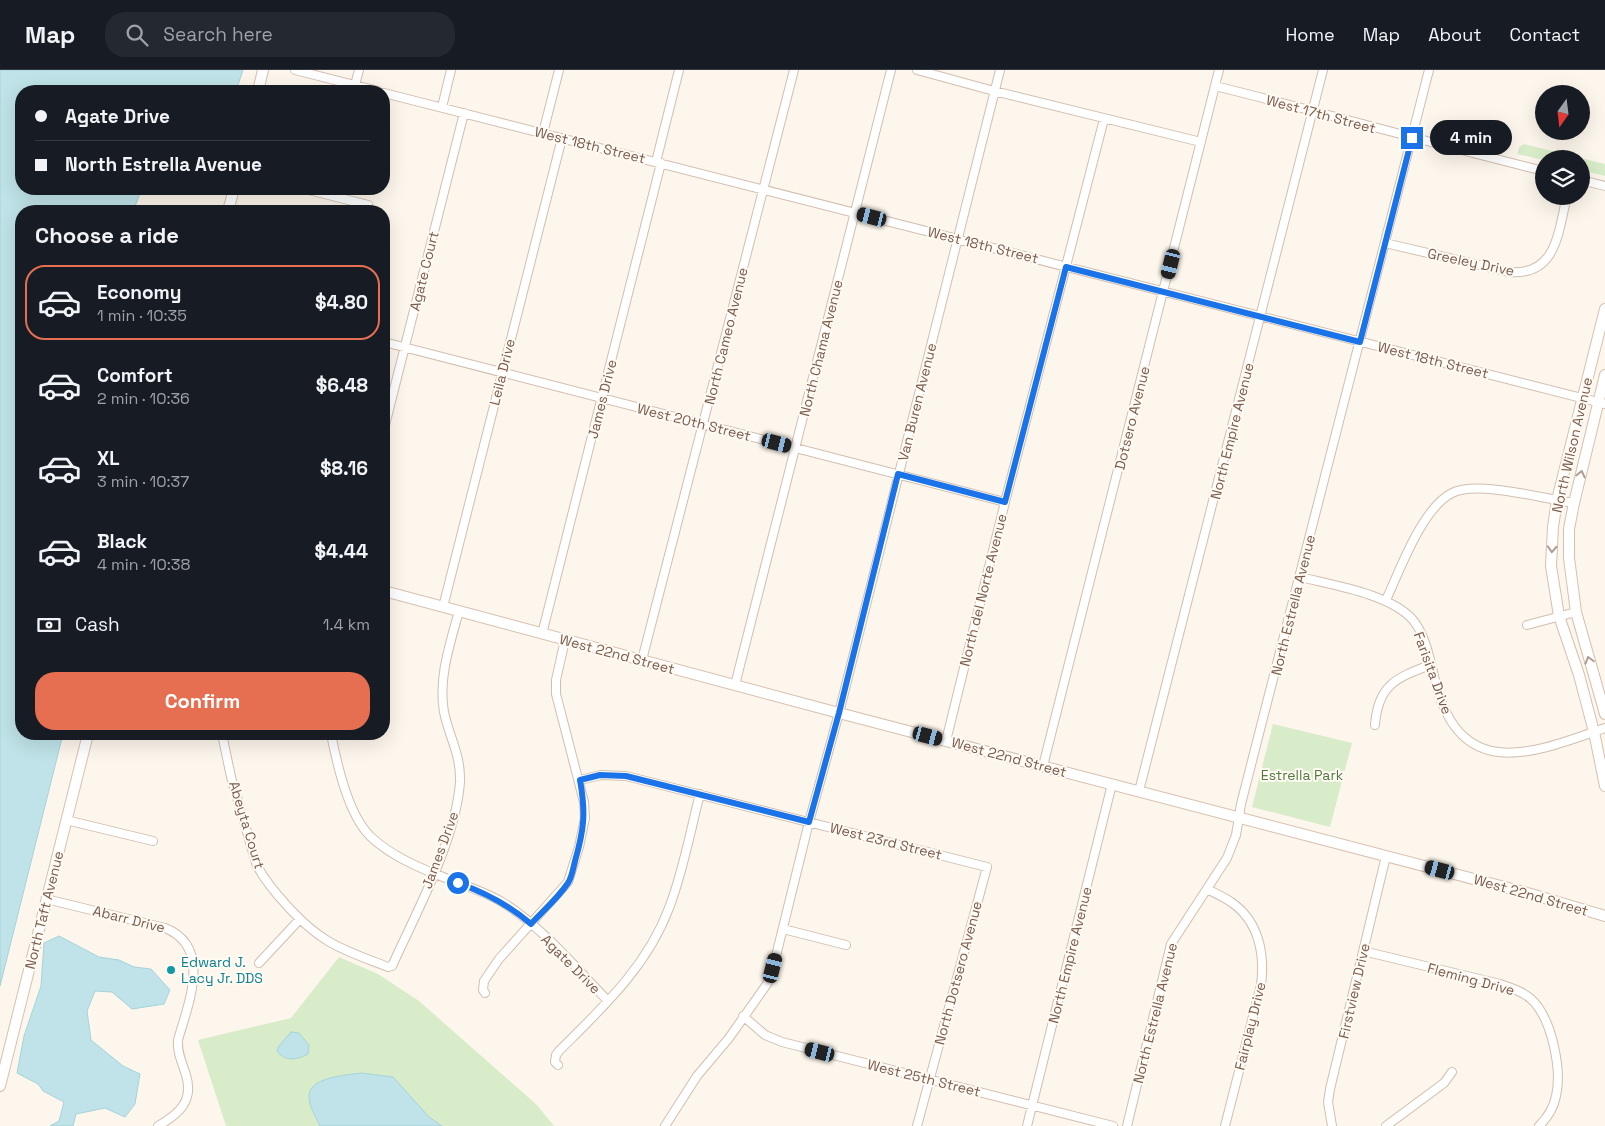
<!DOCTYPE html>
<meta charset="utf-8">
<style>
body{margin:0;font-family:"Space Grotesk",sans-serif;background:#242831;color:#f1f3f6;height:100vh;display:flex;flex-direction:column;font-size:19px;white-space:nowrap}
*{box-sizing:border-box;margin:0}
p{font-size:16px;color:#9ea1a6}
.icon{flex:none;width:28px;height:28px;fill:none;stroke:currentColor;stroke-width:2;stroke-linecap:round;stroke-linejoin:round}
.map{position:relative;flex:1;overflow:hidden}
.details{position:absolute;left:15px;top:135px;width:375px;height:535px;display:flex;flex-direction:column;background:#171b24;border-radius:20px;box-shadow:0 5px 20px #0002}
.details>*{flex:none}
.guide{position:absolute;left:15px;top:15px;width:375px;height:110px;border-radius:20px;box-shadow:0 5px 20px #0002;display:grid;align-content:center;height:110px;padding:0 20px;background:#171b24}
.needle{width:32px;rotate:194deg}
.buttons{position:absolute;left:1535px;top:15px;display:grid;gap:10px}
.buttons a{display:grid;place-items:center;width:55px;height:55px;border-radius:50%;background:#171b24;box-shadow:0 5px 20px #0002;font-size:25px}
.end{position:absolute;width:22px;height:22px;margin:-11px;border:6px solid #1a73e8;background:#fff;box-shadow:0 0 0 2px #fff}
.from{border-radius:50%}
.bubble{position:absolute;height:35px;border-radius:18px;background:#171b24;box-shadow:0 5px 20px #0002;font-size:16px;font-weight:600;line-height:35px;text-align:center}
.car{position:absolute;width:15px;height:30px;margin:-15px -8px;border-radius:6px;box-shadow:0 0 4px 1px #0007;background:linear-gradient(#222 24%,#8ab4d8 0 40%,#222 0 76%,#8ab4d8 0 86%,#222 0)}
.guide b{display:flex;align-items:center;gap:18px;height:48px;font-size:19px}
.guide b+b{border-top:1px solid #363941}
.guide i{width:12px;height:12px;background:#f1f3f6}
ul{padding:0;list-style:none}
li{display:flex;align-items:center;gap:15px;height:75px;margin:0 10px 8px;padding:0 10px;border:2px solid transparent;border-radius:20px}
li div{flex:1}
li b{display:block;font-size:19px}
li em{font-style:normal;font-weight:600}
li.on{border-color:#e76f51}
li>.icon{width:45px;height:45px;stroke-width:1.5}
h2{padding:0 20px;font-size:22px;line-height:60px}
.pay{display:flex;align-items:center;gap:12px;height:55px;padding:0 20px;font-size:19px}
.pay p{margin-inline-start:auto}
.button{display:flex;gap:10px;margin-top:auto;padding:10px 20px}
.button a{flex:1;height:58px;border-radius:20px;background:#e76f51;color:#fff;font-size:20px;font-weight:600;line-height:58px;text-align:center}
header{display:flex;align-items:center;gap:30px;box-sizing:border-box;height:70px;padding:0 25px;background:#171b24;border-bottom:1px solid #363941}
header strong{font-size:24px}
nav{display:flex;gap:28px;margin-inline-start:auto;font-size:18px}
.search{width:350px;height:45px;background:#242831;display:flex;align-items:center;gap:12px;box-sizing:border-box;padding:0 18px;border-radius:20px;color:#9ea1a6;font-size:19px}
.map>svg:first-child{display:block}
.green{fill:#d8ecc9}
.water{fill:#bfe3e8;stroke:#a5d3da}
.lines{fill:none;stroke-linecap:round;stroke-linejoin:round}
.street-casing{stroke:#d1beb0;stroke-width:10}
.secondary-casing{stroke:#d6c0b0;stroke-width:12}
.street{stroke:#fff;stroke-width:8}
.secondary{stroke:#fff;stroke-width:10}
.oneway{stroke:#af9d94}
.route{stroke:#1a73e8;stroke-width:6}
.culture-dot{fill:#0f9aa8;stroke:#fffaf3;stroke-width:2}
.labels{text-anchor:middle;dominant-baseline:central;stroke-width:4;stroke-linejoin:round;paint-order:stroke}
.street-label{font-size:14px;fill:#7a5c4d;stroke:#fffaf3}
.park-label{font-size:14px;fill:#537a41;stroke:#fffaf3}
.culture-label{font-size:14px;fill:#0d838f;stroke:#fffaf3;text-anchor:start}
</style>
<header>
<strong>Map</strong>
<div class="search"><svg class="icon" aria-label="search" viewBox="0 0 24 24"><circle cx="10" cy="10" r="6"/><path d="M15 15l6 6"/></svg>Search here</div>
<nav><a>Home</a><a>Map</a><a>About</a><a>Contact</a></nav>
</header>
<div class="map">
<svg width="1605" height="1056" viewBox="0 0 1605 1056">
<rect width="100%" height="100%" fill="#fdf6ec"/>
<path class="green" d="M1524,74l81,20v12l-24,-6v-11h-37v1l-27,-6 2,-7z
M1273,654l79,19 -22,84 -78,-20z
M339,887l39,17 41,27 118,104 17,21h-328l-28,-86 93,-22z"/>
<path class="water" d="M0,0h243l-7,21h-215v98h121l-9,22h-112v523h42l-63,252z
M59,866l40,21 20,3 15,7 17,2 19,21 -6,14 -32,5 -20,-17 -17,-1 -8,20 4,29 32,26 17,8 -5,30 -10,13 -20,-9 -29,6 -3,12h-23l9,-5 5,-19 -21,-11 -5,-7 -21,-11 7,-37 17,-50 3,-43z
M291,962l8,1 10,12 -1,9c-11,6 -23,8 -31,-3l2,-5z
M361,1003l32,4 36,40 13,9h-122c-4,-9 -11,-20 -11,-29 -1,-20 38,-22 52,-24z"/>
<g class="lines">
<g class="street-casing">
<path id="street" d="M295,0l83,21
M917,0l77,21 207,51
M355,15l4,-15
M1215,16c110,27 219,58 329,85
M384,23l1221,311
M442,37l9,-37
M543,63l16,-63
M656,92l23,-92
M1581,110l24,6
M305,119l63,16
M1385,173l124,29c48,4 49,-40 58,-76
M384,272l621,160
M384,359l80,-316
M1300,507c32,8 91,17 113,43 14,17 18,46 24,68 27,95 99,64 168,40
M1386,530c14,-30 36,-92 66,-107 26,-13 92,6 122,10
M443,537l119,-469
M1527,555l49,-13
M542,564l119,-471
M642,590l152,-590
M735,615l156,-615
M1375,655c3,-40 21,-47 55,-60
M222,664l9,43 26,89c14,25 47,61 71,75 18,11 40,18 60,26l4,-1c24,-53 64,-126 68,-184 1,-28 -11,-45 -16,-70 -6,-34 6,-68 15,-101
M331,664c6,30 17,80 39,102 20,19 47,31 73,41 20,8 41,14 59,25 38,23 75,67 106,99
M946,671l59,-239 99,-383
M1043,696l176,-696
M580,710l21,-5 25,1 361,91 -70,259
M1139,721l184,-721
M66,750l87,21
M1207,819c8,4 17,8 24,13 28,19 34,52 30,83l-36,141
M46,829l119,29c48,19 23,76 13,112 -1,13 4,22 8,35 8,26 -7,39 -28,51
M783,859l63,16
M1363,881l137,33c11,4 22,7 31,15 21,19 31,71 25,97 -2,11 -9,22 -17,30
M259,893l41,-44
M485,923l-2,-3 1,-9 15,-22 69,-77 11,-35 6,-29 -1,-16 -28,-108v-14l9,-40
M743,946l22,19 17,7 331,84
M558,995l-3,-3 1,-7 3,-4c43,-43 88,-84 110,-143 14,-36 21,-76 31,-114
M665,1056l32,-50 32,-38 38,-54 6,-16 36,-146 30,-109 161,-643
M1027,1056l85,-342
M1127,1056l44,-182 56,-86 9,-23 5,-31 188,-734
M1332,1056l-4,-24 2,-13 56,-233
M1386,1056l58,-43 8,-11"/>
</g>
<g class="secondary-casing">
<path id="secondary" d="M258,21l5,-21
M228,141l6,-22
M1605,239l-48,191 -4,27 -2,39 8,50 20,59 15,57 11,54
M1605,305l-31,128 -5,26v29l7,54 29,102
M384,521l455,122 692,181 74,22
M0,1016l88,-352"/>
</g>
<use href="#street" class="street"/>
<use href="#secondary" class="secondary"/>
</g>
<defs><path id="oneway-chevron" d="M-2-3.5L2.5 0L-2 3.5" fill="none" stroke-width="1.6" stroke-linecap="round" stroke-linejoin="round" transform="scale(1.25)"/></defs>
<g class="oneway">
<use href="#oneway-chevron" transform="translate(1581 404) rotate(-77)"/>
<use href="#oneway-chevron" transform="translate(1552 479) rotate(93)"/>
<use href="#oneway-chevron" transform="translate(1589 590) rotate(-106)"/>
</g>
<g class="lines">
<path class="route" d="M458,813c28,10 51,22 73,41 12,-13 27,-26 37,-41 4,-6 5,-14 7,-22 9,-31 11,-48 5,-81l20,-5 26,1 183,46 30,-109 59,-239 107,28 61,-235 294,75 52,-204"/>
</g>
<circle class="culture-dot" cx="171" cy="900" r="5"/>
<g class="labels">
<g class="street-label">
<text transform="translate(1321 44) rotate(15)">West 17th Street</text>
<text transform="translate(590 75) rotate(14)">West 18th Street</text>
<text transform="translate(983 175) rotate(14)">West 18th Street</text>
<text transform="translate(1471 192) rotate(12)">Greeley Drive</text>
<text transform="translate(424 201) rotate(-76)">Agate Court</text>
<text transform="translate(726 266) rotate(-76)">North Cameo Avenue</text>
<text transform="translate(821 278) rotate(-76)">North Chama Avenue</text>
<text transform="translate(1433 290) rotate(14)">West 18th Street</text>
<text transform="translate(502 302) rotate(-76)">Leila Drive</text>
<text transform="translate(602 329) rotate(-76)">James Drive</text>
<text transform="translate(917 332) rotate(-76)">Van Buren Avenue</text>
<text transform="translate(1132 348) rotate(-76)">Dotsero Avenue</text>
<text transform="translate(694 352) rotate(14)">West 20th Street</text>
<text transform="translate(1232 361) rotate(-76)">North Empire Avenue</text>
<text transform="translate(1572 375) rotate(-77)">North Wilson Avenue</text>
<text transform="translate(983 520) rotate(-76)">North del Norte Avenue</text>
<text transform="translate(1293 535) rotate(-76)">North Estrella Avenue</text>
<text transform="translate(617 584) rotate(15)">West 22nd Street</text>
<text transform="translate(1433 603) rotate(70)">Farisita Drive</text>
<text transform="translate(1009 687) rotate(15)">West 22nd Street</text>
<text transform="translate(247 755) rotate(73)">Abeyta Court</text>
<text transform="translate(886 771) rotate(14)">West 23rd Street</text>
<text transform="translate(440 780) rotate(-70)">James Drive</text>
<text transform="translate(1531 825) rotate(16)">West 22nd Street</text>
<text transform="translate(44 840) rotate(-76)">North Taft Avenue</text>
<text transform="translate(129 849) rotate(14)">Abarr Drive</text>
<text transform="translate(1070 885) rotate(-76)">North Empire Avenue</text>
<text transform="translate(571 894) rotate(45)">Agate Drive</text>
<text transform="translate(958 903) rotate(-75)">North Dotsero Avenue</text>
<text transform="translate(1471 909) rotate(15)">Fleming Drive</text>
<text transform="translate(1354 921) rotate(-77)">Firstview Drive</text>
<text transform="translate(1155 943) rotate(-76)">North Estrella Avenue</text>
<text transform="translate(1250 956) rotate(-76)">Fairplay Drive</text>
<text transform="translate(924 1008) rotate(14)">West 25th Street</text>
</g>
<g class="park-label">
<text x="1302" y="705">Estrella Park</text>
</g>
<g class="culture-label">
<text x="181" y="892">Edward J.<tspan x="181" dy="16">Lacy Jr. DDS</tspan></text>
</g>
</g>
</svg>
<div class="buttons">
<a><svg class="needle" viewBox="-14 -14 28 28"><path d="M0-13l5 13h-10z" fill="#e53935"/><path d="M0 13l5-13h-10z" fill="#9ea1a6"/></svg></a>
<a><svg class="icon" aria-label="layers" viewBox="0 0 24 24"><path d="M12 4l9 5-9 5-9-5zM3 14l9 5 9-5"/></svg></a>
</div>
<i class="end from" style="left:458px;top:813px"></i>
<i class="end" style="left:1412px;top:68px"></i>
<div class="bubble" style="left:1430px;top:50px;width:82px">4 min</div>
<i class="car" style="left:872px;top:147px;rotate:284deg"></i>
<i class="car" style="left:1171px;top:194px;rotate:194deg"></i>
<i class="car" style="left:777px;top:373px;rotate:104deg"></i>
<i class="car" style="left:928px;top:666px;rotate:105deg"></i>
<i class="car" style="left:1440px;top:800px;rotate:285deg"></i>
<i class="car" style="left:773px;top:898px;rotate:14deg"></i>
<i class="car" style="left:820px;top:982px;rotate:284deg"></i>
<div class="guide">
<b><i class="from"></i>Agate Drive</b>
<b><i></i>North Estrella Avenue</b>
</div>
<section class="details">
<h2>Choose a ride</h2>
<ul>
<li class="on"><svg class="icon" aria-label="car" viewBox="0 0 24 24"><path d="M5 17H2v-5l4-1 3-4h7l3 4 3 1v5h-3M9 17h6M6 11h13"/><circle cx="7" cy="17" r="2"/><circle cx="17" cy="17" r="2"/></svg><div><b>Economy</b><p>1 min · 10:35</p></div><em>$4.80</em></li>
<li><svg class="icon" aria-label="car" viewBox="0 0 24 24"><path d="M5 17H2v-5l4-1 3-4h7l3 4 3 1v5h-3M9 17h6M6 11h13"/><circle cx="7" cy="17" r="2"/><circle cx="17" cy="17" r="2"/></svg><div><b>Comfort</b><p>2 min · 10:36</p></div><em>$6.48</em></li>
<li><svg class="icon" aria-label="car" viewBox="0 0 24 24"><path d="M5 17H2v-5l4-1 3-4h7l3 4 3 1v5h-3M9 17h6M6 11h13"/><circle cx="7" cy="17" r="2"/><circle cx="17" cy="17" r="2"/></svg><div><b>XL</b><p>3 min · 10:37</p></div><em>$8.16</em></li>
<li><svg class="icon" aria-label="car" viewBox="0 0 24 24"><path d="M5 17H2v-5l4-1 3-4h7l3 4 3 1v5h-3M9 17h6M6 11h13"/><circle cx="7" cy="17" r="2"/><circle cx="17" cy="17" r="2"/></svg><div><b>Black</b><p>4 min · 10:38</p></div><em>$4.44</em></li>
</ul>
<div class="pay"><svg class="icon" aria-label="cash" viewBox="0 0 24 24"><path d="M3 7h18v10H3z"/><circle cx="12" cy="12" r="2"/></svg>Cash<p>1.4 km</p></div>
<div class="button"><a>Confirm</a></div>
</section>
</div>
